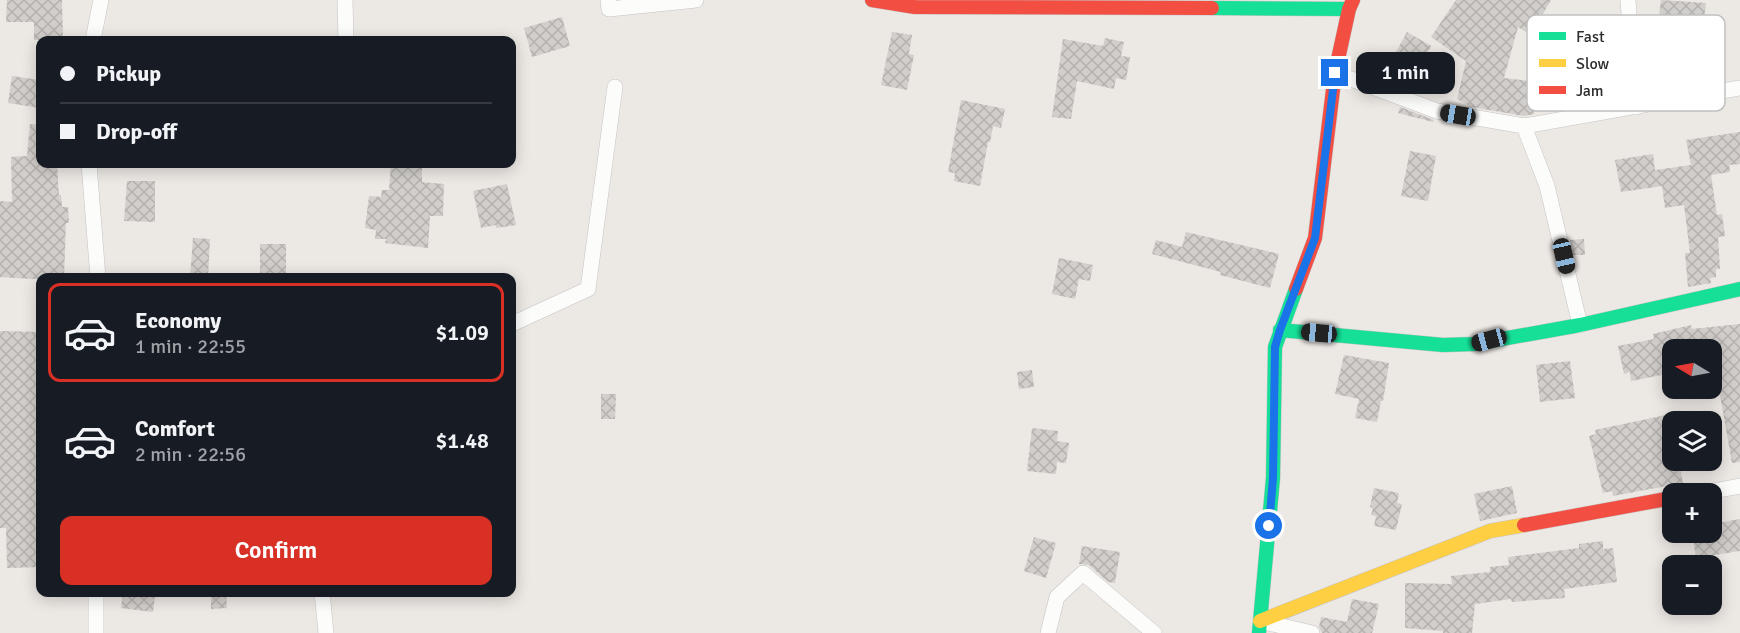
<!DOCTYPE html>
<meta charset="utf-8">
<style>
body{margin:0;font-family:Signika,sans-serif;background:#242831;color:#f1f3f6;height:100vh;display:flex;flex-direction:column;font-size:22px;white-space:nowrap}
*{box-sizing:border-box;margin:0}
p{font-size:20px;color:#9ea1a6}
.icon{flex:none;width:33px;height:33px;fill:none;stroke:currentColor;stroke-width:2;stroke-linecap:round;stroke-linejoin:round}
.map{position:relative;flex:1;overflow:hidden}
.sheet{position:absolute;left:36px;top:273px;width:480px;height:324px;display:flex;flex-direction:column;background:#171b24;border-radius:12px;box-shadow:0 3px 15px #0003}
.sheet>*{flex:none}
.top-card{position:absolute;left:36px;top:36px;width:480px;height:132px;border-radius:12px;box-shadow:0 3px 15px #0003;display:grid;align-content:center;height:132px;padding:0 24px;background:#171b24}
.needle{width:39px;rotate:280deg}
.tools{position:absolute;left:1662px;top:339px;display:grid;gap:12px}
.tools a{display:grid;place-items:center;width:60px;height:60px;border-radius:12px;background:#171b24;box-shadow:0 3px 15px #0003;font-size:30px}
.end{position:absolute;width:27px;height:27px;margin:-14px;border:8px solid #1a73e8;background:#fff;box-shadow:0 0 0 3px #fff}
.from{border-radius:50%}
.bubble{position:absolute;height:42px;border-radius:12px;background:#171b24;box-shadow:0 3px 15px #0003;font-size:20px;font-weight:600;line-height:42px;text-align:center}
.car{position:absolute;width:18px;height:36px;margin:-18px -9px;border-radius:8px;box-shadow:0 0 4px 2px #0007;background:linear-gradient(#222 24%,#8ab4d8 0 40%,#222 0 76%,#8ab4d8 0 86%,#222 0)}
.top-card b{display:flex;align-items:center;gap:21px;height:57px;font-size:22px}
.top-card b+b{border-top:2px solid #363941}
.top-card i{width:15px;height:15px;background:#f1f3f6}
ul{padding:10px 0 0;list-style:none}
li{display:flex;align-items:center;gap:18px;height:99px;margin:0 12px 9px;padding:0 12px;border:3px solid transparent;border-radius:12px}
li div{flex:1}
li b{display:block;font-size:22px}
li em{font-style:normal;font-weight:600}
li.active{border-color:#d93025}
li>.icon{width:54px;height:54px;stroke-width:1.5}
.button{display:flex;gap:12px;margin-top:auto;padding:12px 24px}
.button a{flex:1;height:69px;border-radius:12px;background:#d93025;color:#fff;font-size:24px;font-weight:600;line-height:69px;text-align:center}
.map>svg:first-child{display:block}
.building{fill:url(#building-cross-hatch)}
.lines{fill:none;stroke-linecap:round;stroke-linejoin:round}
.street-casing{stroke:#c5c4c5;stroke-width:16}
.fast-casing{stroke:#c5c4c5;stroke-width:15}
.slow-casing{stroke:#c5c4c5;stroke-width:15}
.jam-casing{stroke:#c5c4c5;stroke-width:15}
.street{stroke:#fcfcfb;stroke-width:15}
.fast{stroke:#16e098;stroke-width:14}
.slow{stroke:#ffcf43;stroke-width:14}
.jam{stroke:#f24e42;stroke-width:14}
.route{stroke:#1a73e8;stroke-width:8}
.key{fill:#fff;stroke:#c0c0c0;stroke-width:1.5}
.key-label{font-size:16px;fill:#2e2e2e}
</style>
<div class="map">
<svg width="1740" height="633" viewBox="0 0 1740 633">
<defs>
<pattern id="building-cross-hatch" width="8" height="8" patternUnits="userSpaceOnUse" patternTransform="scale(1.5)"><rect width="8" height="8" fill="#d1cecb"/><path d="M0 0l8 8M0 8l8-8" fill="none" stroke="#b4b1af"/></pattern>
</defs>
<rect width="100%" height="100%" fill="#ece8e4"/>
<path class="building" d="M7,0h55l1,40h-29v-18h-28z
M1456,0h95l-20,35 -13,-8 -14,51 34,4 -4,32 -10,2 -52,-9 -15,-8 9,-38 -35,-24z
M1661,0l45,3 -6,46h-2l-1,35h-8v3l-18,3h-8v-12h-6l2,-36h-3z
M562,17l8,29 -38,11 -8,-29z
M892,32l20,3 -3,19 5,1 -7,35 -26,-5z
M1407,32l24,14 -16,30 -25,-13z
M1105,38l19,4 -3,14 9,1 -4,23 -10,-2 -2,11 -37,-8 -6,38 -19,-2 11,-78 40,7z
M12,76l28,4v28l-32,-5z
M961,100l44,9 -4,19 -8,-2 -3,16h-2l-8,44 -26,-5 1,-8 -7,-1z
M1400,107l34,13 -1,2 -35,-9z
M30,124l10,1v39h17l2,31h2l1,12h6l1,16h-3l-2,55 -32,1 -32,-2v-76l12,1 -1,-45 16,-1z
M1740,132v32l-11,1 1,7 -19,3 6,40 5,-1 3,22 -7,1 2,32h-4v8l-6,1 1,5 -23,4 -3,-34h5l-6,-48 -19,3 -3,-22 -41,6 -6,-32 38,-6 2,16 36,-5 -5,-25z
M1410,151l26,5 -8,45 -27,-5z
M391,164h31v18l22,2 -1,32h-13l-2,32 -43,-5 1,-4h-11l1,-9 -11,-2 4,-32 12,1 1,-7h7z
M127,181h28v41l-31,-1z
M507,184l9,41 -20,3v-3l-15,3 -8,-37z
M1186,232l93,22 -9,34 -50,-13 1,-3 -69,-18 4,-14 26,7z
M193,238l17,1 -2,39h-18z
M1584,239l1,16h-12l-3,-15z
M260,244h26v34h-26z
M1059,258l34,7 -3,16 -11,-2 -4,20 -23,-5z
M1740,324v138l-8,1 -20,-113h-40v23l-41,8 -1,-9 -6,2 -6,-28 36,-7 -1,-5 38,-9 1,4z
M0,331l40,1v235l-33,1 -1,-40h-6z
M1344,355l45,8 -6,38h-2l-4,21 -22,-4 4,-19 -24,-5z
M1570,361l5,37 -35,4 -4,-37z
M1032,370l2,17 -15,2 -2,-17z
M601,394h15l-1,25h-14z
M1666,415l6,32v13h7l4,23 -70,13 -1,-5 -9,2 -14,-57 7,-2 -1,-4z
M1032,428l26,3 -1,10 12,2 -3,20 -9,-1 -1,12 -29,-3z
M1512,486l5,27 -37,8 -6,-27z
M1374,488l25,5 -2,10 5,1 -6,26 -22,-4 2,-10 -5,-1 2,-7 -3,-1z
M1740,519v32l-44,7 -4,-26h20v-8z
M1034,537l22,6 -10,35 -22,-7z
M1603,541v8l10,-1 4,34 -53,7 1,9 -53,4 -1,-3 -36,5 -3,29h-29v-2l-38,-3v-45l47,1 -1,-8 39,-4v-5l19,-2 -1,-8 71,-9v-4z
M1082,546l38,6 -5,31 -7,-1 -19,-17 -10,-1z
M123,592l32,3 -2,17 -32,-4z
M211,592h15l1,16 -16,1z
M1352,599l27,5 -7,29h-50l-3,-6 2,-10 26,5z"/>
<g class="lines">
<g class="street-casing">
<path id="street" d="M345,0l1,40
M608,0l1,9 87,-9
M1628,0l8,107
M93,40l8,-40
M1335,73l102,38 87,15 216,-38
M1524,126l23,60 33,139
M89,164l9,114
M512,324l76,-35 27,-202
M1697,494l43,-8
M322,592l4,41
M1260,621l52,12
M96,633v-41
M1048,633l9,-36 26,-24 71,60"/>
</g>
<g class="fast-casing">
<path id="fast" d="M1212,8l137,1
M1280,330l163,15 31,-1 106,-19 160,-36
M1259,633l14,-155 2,-131 21,-58"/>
</g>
<g class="slow-casing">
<path id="slow" d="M1260,621l230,-90 34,-6"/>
</g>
<g class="jam-casing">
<path id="jam" d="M872,0l43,7 297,1
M1296,289l19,-51 20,-165 14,-64 4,-9
M1524,525l148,-27"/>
</g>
<use href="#street" class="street"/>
<use href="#fast" class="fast"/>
<use href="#slow" class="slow"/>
<use href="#jam" class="jam"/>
</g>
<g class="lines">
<path class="route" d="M1269,526l4,-48 2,-131 5,-17 35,-92 20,-165"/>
</g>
<rect x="1527" y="15" width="198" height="96" rx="9" class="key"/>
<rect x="1539" y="32" width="27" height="8" fill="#16e098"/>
<rect x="1539" y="59" width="27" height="8" fill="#ffcf43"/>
<rect x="1539" y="86" width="27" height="8" fill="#f24e42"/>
<g class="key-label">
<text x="1576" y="42">Fast</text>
<text x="1576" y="69">Slow</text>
<text x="1576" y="96">Jam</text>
</g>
</svg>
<div class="tools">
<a><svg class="needle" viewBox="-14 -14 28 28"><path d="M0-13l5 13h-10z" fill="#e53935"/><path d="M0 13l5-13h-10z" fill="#9ea1a6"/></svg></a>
<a><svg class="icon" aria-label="layers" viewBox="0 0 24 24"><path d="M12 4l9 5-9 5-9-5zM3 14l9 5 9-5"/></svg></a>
<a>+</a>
<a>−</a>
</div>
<i class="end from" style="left:1269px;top:526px"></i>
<i class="end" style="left:1335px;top:73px"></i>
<div class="bubble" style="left:1356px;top:52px;width:99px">1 min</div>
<i class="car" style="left:1458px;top:115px;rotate:280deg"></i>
<i class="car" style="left:1564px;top:256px;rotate:167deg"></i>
<i class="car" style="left:1319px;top:333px;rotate:275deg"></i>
<i class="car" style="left:1489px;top:340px;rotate:255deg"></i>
<div class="top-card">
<b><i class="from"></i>Pickup</b>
<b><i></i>Drop-off</b>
</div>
<section class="sheet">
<ul>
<li class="active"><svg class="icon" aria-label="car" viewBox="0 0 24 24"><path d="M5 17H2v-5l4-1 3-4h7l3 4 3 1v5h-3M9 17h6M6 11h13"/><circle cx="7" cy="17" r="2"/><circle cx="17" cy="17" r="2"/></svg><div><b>Economy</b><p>1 min · 22:55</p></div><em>$1.09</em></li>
<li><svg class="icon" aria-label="car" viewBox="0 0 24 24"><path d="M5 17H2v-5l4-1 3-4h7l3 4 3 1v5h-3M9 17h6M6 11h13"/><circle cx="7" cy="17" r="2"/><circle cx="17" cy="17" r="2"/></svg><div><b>Comfort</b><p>2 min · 22:56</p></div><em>$1.48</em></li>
</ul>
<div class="button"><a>Confirm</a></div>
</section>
</div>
